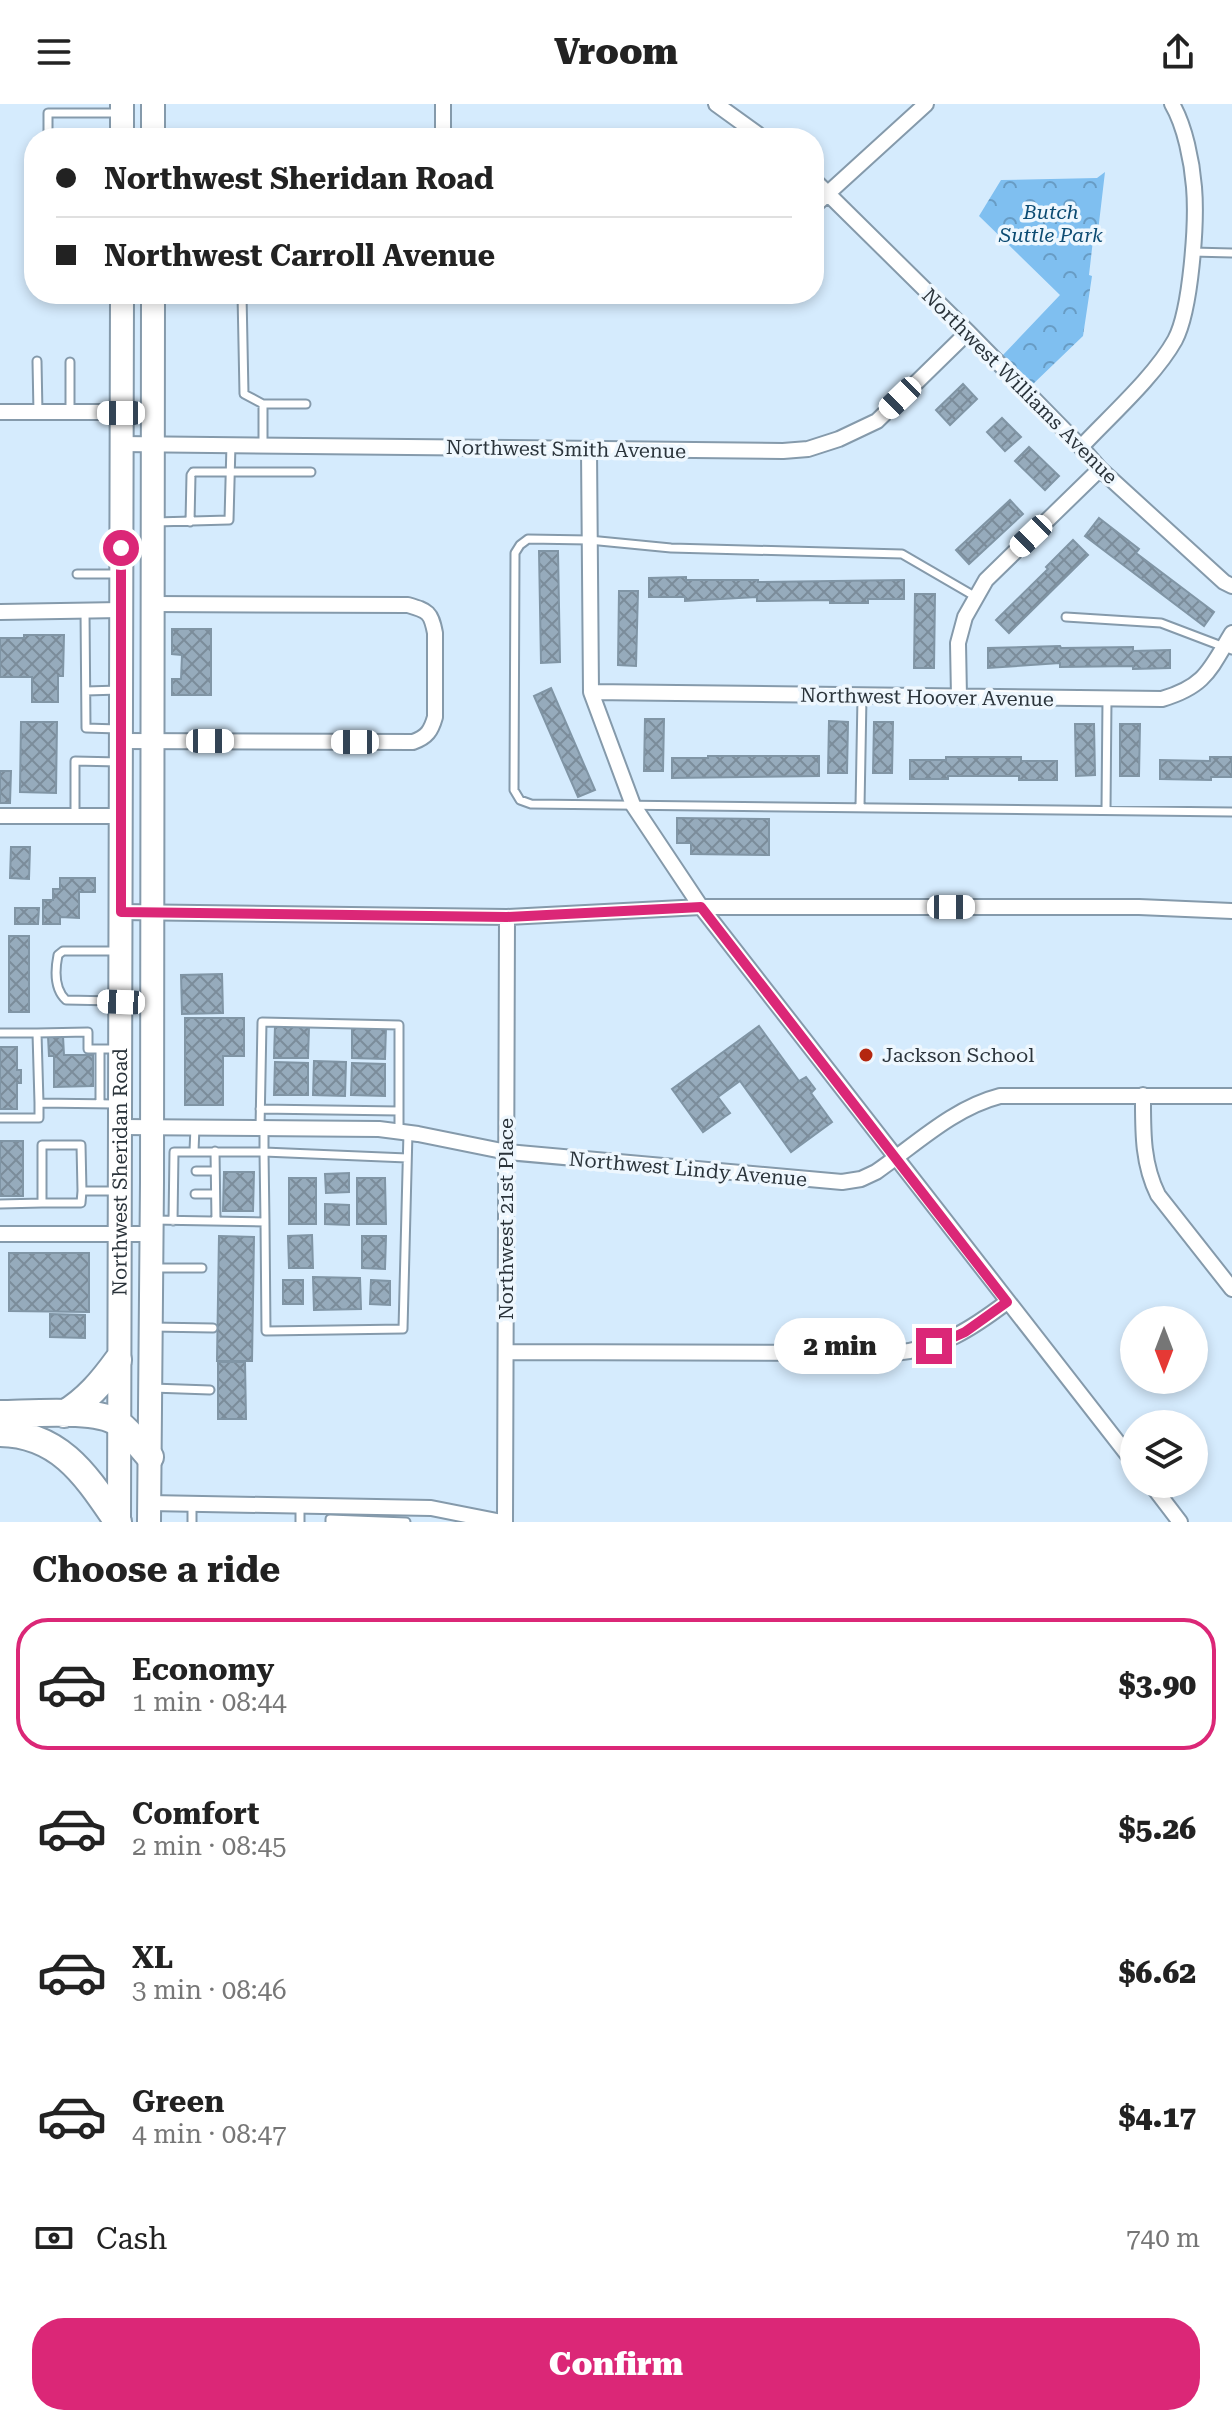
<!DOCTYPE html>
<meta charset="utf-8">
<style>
body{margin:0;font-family:"Roboto Serif",serif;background:#f2f2f2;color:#222;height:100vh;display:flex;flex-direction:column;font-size:30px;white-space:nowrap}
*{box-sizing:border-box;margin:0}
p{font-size:26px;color:#767676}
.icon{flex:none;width:44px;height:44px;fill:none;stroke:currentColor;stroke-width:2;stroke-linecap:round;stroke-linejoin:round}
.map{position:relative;height:1418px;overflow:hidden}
.drawer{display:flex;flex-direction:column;background:#fff;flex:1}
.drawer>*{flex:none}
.hud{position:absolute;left:24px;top:24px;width:800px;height:176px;border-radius:32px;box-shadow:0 4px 12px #0003;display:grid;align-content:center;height:176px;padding:0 32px;background:#fff}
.needle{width:52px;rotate:180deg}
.buttons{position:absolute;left:1120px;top:1202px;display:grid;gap:16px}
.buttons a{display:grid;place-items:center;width:88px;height:88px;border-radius:50%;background:#fff;box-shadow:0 4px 12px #0003;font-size:40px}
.end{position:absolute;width:36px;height:36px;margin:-18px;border:10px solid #db2777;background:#fff;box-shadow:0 0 0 4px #fff}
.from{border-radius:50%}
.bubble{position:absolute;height:56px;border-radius:28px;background:#fff;box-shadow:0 4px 12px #0003;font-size:26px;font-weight:800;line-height:56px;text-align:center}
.car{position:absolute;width:24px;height:48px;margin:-24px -12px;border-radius:10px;box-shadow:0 0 6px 2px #0007;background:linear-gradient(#fff 24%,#345 0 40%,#fff 0 76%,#345 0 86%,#fff 0)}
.hud b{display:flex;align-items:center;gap:28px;height:76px;font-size:30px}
.hud b+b{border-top:2px solid #e0e0e0}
.hud i{width:20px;height:20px;background:#222}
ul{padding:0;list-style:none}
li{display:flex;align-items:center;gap:24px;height:132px;margin:0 16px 12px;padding:0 16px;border:4px solid transparent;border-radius:32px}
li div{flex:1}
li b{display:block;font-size:30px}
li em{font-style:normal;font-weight:800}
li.on{border-color:#db2777}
li>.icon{width:72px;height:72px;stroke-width:1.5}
h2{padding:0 32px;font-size:36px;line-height:96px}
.pay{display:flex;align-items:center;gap:20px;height:88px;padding:0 32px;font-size:30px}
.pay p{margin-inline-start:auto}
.action{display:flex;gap:16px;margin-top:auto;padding:16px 32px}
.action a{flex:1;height:92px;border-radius:32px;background:#db2777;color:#fff;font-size:32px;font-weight:800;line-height:92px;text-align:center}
header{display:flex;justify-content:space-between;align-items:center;height:104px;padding:0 32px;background:#fff;font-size:36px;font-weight:800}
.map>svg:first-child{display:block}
.forest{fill:url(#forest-crowns)}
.building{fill:url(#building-cross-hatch);stroke:#8095a5;stroke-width:2}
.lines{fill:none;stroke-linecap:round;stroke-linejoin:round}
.lane-casing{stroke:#859aab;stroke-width:11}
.street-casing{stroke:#859aab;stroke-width:18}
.primary-casing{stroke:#859aab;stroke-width:26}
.highway-casing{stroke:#859aab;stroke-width:30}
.lane{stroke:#fff;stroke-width:7}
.street{stroke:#fff;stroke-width:14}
.primary{stroke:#fff;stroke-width:22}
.highway{stroke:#fff;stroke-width:26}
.route{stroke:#db2777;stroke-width:10}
.poi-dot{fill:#b4270f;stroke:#eef7fe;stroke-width:3}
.labels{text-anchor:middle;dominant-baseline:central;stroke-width:7;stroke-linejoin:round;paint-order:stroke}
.park-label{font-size:20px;font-style:italic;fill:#0d4c73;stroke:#eef7fe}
.street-label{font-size:20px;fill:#2b343b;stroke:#eef7fe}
.poi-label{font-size:20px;fill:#2b343b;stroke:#eef7fe;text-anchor:start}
</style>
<header><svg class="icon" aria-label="menu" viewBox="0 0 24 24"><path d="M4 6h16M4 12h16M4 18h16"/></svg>Vroom<svg class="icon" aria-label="share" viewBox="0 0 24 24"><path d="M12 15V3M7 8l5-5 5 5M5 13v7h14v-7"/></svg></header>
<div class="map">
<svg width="1232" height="1418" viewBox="0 0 1232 1418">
<defs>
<pattern id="forest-crowns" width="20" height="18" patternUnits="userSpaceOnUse" patternTransform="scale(2)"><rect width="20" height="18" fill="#7fbff0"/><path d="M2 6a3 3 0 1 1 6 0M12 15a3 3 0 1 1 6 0" fill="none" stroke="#689cc4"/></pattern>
<pattern id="building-cross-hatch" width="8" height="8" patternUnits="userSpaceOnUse" patternTransform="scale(2)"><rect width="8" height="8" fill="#96abbc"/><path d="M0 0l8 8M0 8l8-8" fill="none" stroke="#7b8c9a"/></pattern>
</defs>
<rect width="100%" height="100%" fill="#d5ebfd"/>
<path class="forest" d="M1105,68l-8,68h-4l-4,35 3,1 -9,60 -51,49 -30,-29 58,-61 -81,-79 22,-36 96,-2z"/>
<path class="building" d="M963,280l14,15 -27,26 -14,-15z
M1002,314l19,19 -16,14 -18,-19z
M1029,343l30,29 -14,14 -30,-29z
M1010,396l13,14 -54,50 -13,-14z
M1099,414l40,31 -3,4 78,59 -10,14 -119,-90z
M1073,436l15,15 -79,78 -13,-13 52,-51 -2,-2z
M539,447h19l2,111 -19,1z
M686,473v3h72v2l146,-2v19h-36v4h-38v-3l-73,1v-4l-72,4v-4h-36v-19z
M619,487h19l-2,75 -18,-1z
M915,490h20l-1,74h-20z
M172,525h39v66h-39v-16h9l1,-24 -10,-1z
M24,531h40l-1,41h-5v26h-26v-25h-32v-39h24z
M1060,542l1,2 72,-1v4l37,-1v18l-37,1v-3l-73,1v-4l-72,5v-20z
M551,584l44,102 -17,7 -44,-101z
M645,615h19l-1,52h-19z
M829,617l19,1 -1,51h-19z
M21,618h36l-1,71 -36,-1z
M874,618h19l-1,51h-19z
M1075,620h19l1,51 -19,1z
M1120,620h20l-1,52h-19z
M708,652h111v20l-147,2v-20h36z
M946,653h75v4h36v19h-38v-4h-71v3h-38v-19h36z
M1210,653h22v20h-21v3l-51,-1v-19l50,1z
M0,667h11l-1,32h-10z
M677,714l92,1v36l-78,-1v-11h-14z
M11,743h19l-1,32 -19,-1z
M60,774h35v14h-16v26l-19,-1v7h-17v-24h10v-11h7z
M15,804h24l-1,16h-23z
M9,832h20v76h-20z
M222,870l1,39 -41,1 -1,-39z
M185,914h59v38h-21v49h-38z
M275,922l34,1 -1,31h-34z
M759,922l40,55 7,-4 9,12 -4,4 21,29 -41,30 -51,-71 -22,16 12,16 -27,19 -31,-43z
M352,923h34l-1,32 -33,-1z
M48,932h15l1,19h29v31l-39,1v-31h-5z
M0,943h17v23h4v13h-4v26h-17z
M314,957l32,1 -1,34 -32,-1z
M275,958l33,1v32h-34z
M352,959l33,1v32l-34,-1z
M0,1037h23v55h-23z
M224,1068h30l-1,39h-30z
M349,1069v19l-23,1 -1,-19z
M289,1074h27v46h-27z
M357,1074h28l1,46h-29z
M325,1100l24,1v20l-24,-1z
M312,1131l1,33h-24l-1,-32z
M219,1132l35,1 -2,124h-35z
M362,1132h24l-1,33 -23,-1z
M9,1149h80v59l-80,-1z
M313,1173l47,1 1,31 -47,1z
M283,1176h20v24h-20z
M371,1176l19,1v24l-20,-1z
M50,1210l35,1v23l-35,-1z
M218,1258h27l1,57h-28z"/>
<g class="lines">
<g class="lane-casing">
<path id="lane" d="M48,34v-25h69
M1192,148l40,1
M242,190l2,100 19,10v41
M37,257l1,52
M70,258v51
M263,300h43
M155,418l74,-2 2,-76
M190,418l1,-47 2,-3h118
M77,470h42
M976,493l-74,-43 -231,-6 -82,-8 -61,-1 -8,6 -5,8 -1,237 6,10 11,4 701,8
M85,507l1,117 32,1
M1066,513l95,6 71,27
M86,587l33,-1
M860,703l2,-110
M1106,706l1,-111
M75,712v-55l44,1
M115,897l-49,-1c-12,-11 -11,-30 -8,-45l5,-4h56
M0,929h37l2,70 76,1
M37,929l51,-1v17h31
M100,945v54
M260,1005l139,2
M0,1014h39v-15
M260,1024l2,-106 137,3v106
M194,1047l1,-24
M215,1047l1,70
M196,1067h19
M195,1090h20
M42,1099h39l1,-12
M0,1100l42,-1v-58h39l1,46h35
M153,1116l112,2 1,109 137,-2 5,-197
M173,1117l1,-69h90v-24
M265,1118l-1,-70 143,6
M156,1164h46
M152,1223l61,1
M152,1284l58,2
M192,1400v18
M300,1418v-17
M330,1418v-3l76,3"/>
</g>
<g class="street-casing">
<path id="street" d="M716,0l47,34
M443,34v-34
M814,76l154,152 113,115 19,22 124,113 8,4
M814,102l112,-102
M0,308h153
M121,340l662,7 25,-2 31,-10 38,-18 91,-89
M1081,343c29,-31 74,-71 94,-107 16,-30 22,-118 19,-153 -2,-25 -9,-61 -22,-83
M589,346l2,242 42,113 68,102 433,556
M0,508l121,-2
M591,588l571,7c44,-13 48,-30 70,-66
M959,593l-1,-54 7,-26 21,-37 114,-111
M121,637l292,1c14,-5 18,-11 22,-25v-84c-4,-21 -7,-22 -27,-28l-256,-1
M0,712h121
M121,808l386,5 194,-10h438l93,4
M1143,991c0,35 -1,68 15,100l74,94
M121,1023l258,2 39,5 89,18 335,30 19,-3 15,-7c39,-27 77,-64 124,-76h232
M0,1130h150
M506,1248l389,1c47,-5 75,-23 112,-51
M1151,1380l29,38
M149,1399l282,5 71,14
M505,1418l2,-605"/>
</g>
<g class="primary-casing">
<g id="primary">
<path d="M122,0v34"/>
<path d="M153,0v34"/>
<path id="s1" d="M119,1418l3,-1228"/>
<path d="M149,1418l3,-340 1,-888"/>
</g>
</g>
<g class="highway-casing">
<path id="highway" d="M0,1310c28,0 99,-7 119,10 12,9 21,22 31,33
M64,1310c23,-14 38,-32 54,-54
M0,1329c61,1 87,44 118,89"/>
</g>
<use href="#lane" class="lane"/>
<use href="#street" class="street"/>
<use href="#primary" class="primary"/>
<use href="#highway" class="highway"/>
</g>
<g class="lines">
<path class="route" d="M121,444v364l386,5 194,-10 306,395 -42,30 -31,14"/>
</g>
<circle class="poi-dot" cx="866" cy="951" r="8"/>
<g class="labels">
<g class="park-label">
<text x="1051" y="108">Butch<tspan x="1051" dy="23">Suttle Park</tspan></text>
</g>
<g class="street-label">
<text transform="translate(1020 282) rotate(45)">Northwest Williams Avenue</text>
<text transform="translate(566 345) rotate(1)">Northwest Smith Avenue</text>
<text transform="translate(927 593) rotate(1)">Northwest Hoover Avenue</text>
<text transform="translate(688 1065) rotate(5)">Northwest Lindy Avenue</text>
<text stroke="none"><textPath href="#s1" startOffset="350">Northwest Sheridan Road</textPath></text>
<text transform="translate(506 1115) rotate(-90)">Northwest 21st Place</text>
</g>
<g class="poi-label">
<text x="882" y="951">Jackson School</text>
</g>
</g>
</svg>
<div class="buttons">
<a><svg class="needle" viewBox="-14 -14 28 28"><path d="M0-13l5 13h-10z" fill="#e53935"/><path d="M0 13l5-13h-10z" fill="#767676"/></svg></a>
<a><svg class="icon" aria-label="layers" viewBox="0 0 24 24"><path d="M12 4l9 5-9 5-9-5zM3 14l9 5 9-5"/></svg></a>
</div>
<i class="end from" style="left:121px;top:444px"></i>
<i class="end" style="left:934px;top:1242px"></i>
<div class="bubble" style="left:774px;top:1214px;width:132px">2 min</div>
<i class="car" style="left:900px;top:294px;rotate:226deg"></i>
<i class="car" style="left:121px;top:309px;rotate:270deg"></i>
<i class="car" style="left:1031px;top:432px;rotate:226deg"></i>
<i class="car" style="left:210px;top:637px;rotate:90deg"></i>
<i class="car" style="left:355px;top:638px;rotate:270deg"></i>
<i class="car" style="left:951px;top:803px;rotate:90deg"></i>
<i class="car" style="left:121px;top:898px;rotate:272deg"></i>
<div class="hud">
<b><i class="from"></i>Northwest Sheridan Road</b>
<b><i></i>Northwest Carroll Avenue</b>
</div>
</div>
<section class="drawer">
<h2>Choose a ride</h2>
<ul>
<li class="on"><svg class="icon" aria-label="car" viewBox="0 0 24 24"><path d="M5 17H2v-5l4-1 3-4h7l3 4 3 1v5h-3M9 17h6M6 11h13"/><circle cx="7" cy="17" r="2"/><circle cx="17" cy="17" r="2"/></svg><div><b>Economy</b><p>1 min · 08:44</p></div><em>$3.90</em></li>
<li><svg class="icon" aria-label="car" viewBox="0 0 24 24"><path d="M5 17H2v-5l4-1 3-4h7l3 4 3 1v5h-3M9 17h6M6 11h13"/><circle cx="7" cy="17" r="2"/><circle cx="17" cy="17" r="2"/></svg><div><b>Comfort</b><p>2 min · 08:45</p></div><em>$5.26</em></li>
<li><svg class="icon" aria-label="car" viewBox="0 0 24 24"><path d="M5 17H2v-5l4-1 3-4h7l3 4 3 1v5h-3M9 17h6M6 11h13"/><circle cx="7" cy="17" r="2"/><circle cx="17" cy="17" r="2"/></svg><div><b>XL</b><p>3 min · 08:46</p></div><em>$6.62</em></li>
<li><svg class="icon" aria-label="car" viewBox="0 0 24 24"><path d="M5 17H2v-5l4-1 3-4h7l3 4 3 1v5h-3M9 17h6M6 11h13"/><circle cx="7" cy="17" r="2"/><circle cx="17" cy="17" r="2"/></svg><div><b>Green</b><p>4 min · 08:47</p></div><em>$4.17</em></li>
</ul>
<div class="pay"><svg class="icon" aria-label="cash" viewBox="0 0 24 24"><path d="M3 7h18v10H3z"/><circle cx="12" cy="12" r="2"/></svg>Cash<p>740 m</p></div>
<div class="action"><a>Confirm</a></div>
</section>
